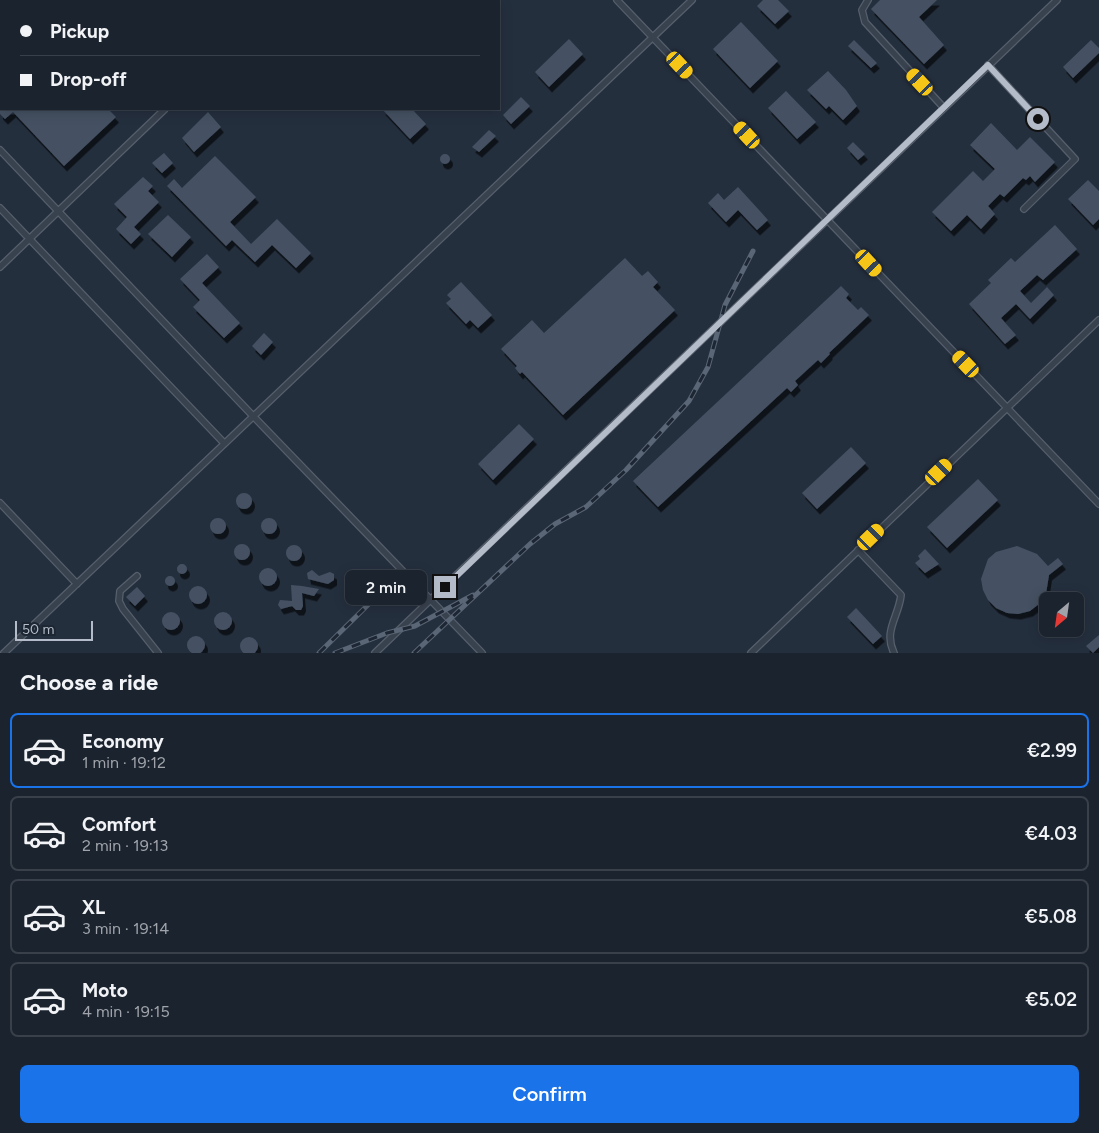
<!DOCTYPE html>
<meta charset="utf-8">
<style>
body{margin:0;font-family:Figtree,sans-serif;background:#242b36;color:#f1f3f6;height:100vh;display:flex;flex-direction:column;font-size:19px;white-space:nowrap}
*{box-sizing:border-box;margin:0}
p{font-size:16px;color:#a0a4aa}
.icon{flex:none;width:28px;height:28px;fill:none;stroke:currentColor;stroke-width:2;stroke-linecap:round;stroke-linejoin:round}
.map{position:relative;height:653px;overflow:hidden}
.drawer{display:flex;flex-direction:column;background:#1b232e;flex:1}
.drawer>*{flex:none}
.hud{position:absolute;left:0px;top:0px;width:500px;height:110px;box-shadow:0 2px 12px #0003,0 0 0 1px #39404a;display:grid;align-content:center;height:110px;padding:0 20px;background:#1b232e}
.needle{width:32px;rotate:209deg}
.buttons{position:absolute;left:1039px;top:592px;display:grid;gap:10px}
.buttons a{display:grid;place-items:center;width:45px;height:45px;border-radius:8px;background:#1b232e;box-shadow:0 2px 12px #0003,0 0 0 1px #39404a;font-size:25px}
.scale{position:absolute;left:15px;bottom:12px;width:78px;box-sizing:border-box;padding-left:5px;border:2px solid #b4bcc9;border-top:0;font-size:14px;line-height:18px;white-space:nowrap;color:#b4bcc9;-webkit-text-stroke:4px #1d2633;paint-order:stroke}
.end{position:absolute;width:22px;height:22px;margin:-11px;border:6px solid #b4bcc9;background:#111;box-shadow:0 0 0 2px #111}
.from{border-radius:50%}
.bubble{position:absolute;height:35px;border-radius:8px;background:#1b232e;box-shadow:0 2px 12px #0003,0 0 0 1px #39404a;font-size:16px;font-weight:600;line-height:35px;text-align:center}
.car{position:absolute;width:15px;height:30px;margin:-15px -8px;border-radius:6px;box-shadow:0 0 4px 1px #0007;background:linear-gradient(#f5c518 24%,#345 0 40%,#f5c518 0 76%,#345 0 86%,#f5c518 0)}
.hud b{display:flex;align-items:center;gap:18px;height:48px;font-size:19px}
.hud b+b{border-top:1px solid #39404a}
.hud i{width:12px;height:12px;background:#f1f3f6}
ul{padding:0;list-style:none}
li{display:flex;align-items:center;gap:15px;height:75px;margin:0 10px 8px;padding:0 10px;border:2px solid #39404a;border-radius:8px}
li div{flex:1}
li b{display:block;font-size:19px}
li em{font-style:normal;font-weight:600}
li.on{border-color:#1a73e8}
li>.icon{width:45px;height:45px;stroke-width:1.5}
h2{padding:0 20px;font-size:22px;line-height:60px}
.cta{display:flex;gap:10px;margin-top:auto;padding:10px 20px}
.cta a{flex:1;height:58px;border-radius:8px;background:#1a73e8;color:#fff;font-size:20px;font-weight:600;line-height:58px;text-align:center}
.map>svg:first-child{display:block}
.building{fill:#455162;filter:url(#shadow)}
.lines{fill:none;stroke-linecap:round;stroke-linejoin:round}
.lane-casing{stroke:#565f6c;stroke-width:8}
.lane{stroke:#38414e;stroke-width:5.5}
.rail-casing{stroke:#5a6575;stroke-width:5}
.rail{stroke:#1d2633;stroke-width:3;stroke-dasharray:9;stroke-linecap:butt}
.route{stroke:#b4bcc9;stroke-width:6}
</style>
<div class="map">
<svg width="1099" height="653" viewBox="0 0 1099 653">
<defs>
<filter id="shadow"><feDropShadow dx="3" dy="5.5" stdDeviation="0" flood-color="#0009"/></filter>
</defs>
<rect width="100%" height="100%" fill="#242f3e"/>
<path class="building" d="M763,0h15l11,11 -14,13 -18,-18z
M880,0h57l-18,17 25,28 -20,19 -53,-55z
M741,22l37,39 -28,27 -37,-39z
M569,39l14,15 -34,33 -14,-15z
M854,40l23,23 -6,5 -23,-22z
M1091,40l8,8v5l-26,25 -10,-11z
M828,71l18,19 11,16 -14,14 -14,-14 -3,3 -19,-19z
M786,91l30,31 -19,17 -29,-31z
M521,97l9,9 -19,18 -8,-9z
M0,109h108l8,8 -52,49 -51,-54 -8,7 -5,-5z
M382,109h30l14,15 -16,15z
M208,112l13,15 -27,25 -12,-14z
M991,123l26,27 13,-13 25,25 -20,20 -5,-6 -4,4 -3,-2 -19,19 -4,-3 -12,12 7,8 -14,15 -14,-14 -16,16 -19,-19 41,-41 10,10 12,-12 -25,-24z
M489,130l7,6 -17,16 -7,-5z
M853,142l12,12 -7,6 -11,-12z
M164,153l9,10 -11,10 -10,-10z
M440 159a5 5 0 1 1 10 0a5 5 0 1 1-10 0Z
M215,156l41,41 -26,25 21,22 26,-25 34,34 -15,15 -24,-23 -17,17 -23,-22 -6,6 -59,-60 7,-7 8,9z
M143,177l10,9 -5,5 11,11 -25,25 7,7 -10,10 -15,-15 11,-12 -13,-13z
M1088,180l11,11v28l-6,6 -25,-26z
M738,187l30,33 -11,10 -19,-20 -12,12 -18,-19 10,-10 6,7z
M168,215l23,22 -19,20 -24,-23z
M1055,225l22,24 -34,31 -6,-5 -17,16 11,12 16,-16 7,8 -24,24 -14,-15 -15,14 15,17 -11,9 -36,-40 22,-21 -3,-3 23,-22 4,4z
M207,254l12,13 -17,16 38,40 -16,15 -31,-31 7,-7 -20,-21z
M625,258l17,18 6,-5 10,11 -5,5 22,23 -112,105 -41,-43 -2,2 -5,-6 2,-2 -16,-17 31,-29 12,13z
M461,282l31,33 -14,13 -8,-8 -4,4 -20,-21 5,-4 -4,-4z
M841,286l8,8 -3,4 12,12 3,-3 8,8 -40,38 1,1 -9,9 -3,-3 -23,21 3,4 -7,7 -4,-4 -129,119 -25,-26z
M264,333l9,9 -12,13 -9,-9z
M519,424l15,15 -41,41 -15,-16z
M851,447l15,16 -49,46 -15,-16z
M978,479l20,21 -51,48 -20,-21z
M236 501a8 8 0 1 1 16 0a8 8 0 1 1-16 0Z
M261 526a8 8 0 1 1 16 0a8 8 0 1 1-16 0Z
M210 526a8 8 0 1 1 16 0a8 8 0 1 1-16 0Z
M234 552a8 8 0 1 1 16 0a8 8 0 1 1-16 0Z
M286 553a8 8 0 1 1 16 0a8 8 0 1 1-16 0Z
M1017,546l20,8 11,12 10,-8 5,6 -14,11 -3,19 -7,10 -9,7 -12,3 -11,-1 -11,-5 -8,-8 -5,-10 -2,-11 7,-20 8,-7z
M925,549l14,15 -14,9 -10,-10 5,-4 -2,-3z
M177 569a5 5 0 1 1 10 0a5 5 0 1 1-10 0Z
M259 577a9 9 0 1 1 18 0a9 9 0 1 1-18 0Z
M312,570l7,6 11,-4 4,2v6l-6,4 -20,-5 -1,-6z
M165 581a5 5 0 1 1 10 0a5 5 0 1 1-10 0Z
M291,585l11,1 17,3 -5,7 -12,-3 1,13 -2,4h-5l-4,-4 -11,3 -3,-4 2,-5 12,1z
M189 595a9 9 0 1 1 18 0a9 9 0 1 1-18 0Z
M137,587l8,9 -10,10 -9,-9z
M856,608l26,28 -9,8 -26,-27z
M162 621a9 9 0 1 1 18 0a9 9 0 1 1-18 0Z
M214 621a9 9 0 1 1 18 0a9 9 0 1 1-18 0Z
M1099,635v12l-6,6 -7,-7z
M187 645a9 9 0 1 1 18 0a9 9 0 1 1-18 0Z
M240 646a9 9 0 1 1 18 0a9 9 0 1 1-18 0Z"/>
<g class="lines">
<g class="lane-casing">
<path id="lane" d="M617,0l482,504
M868,0l-6,10 3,12 79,86
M277,1l1,-1
M988,65l87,94 -51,50
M0,150l253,266 229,237
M0,208l224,235
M0,267l165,-158
M0,503l77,81
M858,550l43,45c-2,21 -18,36 -7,58
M137,576l-17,15 -1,10 4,8 35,44
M4,653l688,-653
M375,653l682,-653
M751,653l348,-333"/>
</g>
<use href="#lane" class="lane"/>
<g class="rail-casing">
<path id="rail" d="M319,653l59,-58
M335,653l52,-20 28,-7 58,-31
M414,653l116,-109 25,-20 31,-17 40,-37 63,-69 19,-34 17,-62 28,-54"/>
</g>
<use href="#rail" class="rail"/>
</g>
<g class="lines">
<path class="route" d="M445,587l543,-522 50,54"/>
</g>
</svg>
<div class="buttons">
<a><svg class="needle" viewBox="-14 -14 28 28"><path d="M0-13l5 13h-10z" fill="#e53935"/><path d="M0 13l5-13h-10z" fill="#a0a4aa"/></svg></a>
</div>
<div class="scale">50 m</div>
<i class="end from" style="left:1038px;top:119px"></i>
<i class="end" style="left:445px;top:587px"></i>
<div class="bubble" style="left:345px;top:570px;width:82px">2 min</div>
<i class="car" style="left:680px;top:65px;rotate:137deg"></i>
<i class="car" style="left:920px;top:82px;rotate:317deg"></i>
<i class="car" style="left:747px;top:135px;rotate:317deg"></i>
<i class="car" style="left:869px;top:263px;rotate:137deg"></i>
<i class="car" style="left:966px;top:364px;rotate:316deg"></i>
<i class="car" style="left:939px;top:472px;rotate:46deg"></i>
<i class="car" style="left:871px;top:537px;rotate:46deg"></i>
<div class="hud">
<b><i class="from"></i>Pickup</b>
<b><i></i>Drop-off</b>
</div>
</div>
<section class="drawer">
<h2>Choose a ride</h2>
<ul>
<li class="on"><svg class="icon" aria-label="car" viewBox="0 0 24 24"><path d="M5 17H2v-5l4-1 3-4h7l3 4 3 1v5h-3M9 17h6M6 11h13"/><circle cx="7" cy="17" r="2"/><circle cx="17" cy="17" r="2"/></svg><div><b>Economy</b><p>1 min · 19:12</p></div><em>€2.99</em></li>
<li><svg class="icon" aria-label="car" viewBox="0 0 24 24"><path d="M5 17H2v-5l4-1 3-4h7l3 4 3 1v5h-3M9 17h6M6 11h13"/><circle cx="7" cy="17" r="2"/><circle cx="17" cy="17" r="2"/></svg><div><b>Comfort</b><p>2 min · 19:13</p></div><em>€4.03</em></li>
<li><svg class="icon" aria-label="car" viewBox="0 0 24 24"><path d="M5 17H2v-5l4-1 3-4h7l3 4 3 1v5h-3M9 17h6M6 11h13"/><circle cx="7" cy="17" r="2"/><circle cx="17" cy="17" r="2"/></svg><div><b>XL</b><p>3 min · 19:14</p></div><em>€5.08</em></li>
<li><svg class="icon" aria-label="car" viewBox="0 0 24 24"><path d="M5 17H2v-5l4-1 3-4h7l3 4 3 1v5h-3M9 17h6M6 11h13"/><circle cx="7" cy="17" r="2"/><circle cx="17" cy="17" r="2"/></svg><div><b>Moto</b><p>4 min · 19:15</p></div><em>€5.02</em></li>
</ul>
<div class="cta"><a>Confirm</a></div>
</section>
